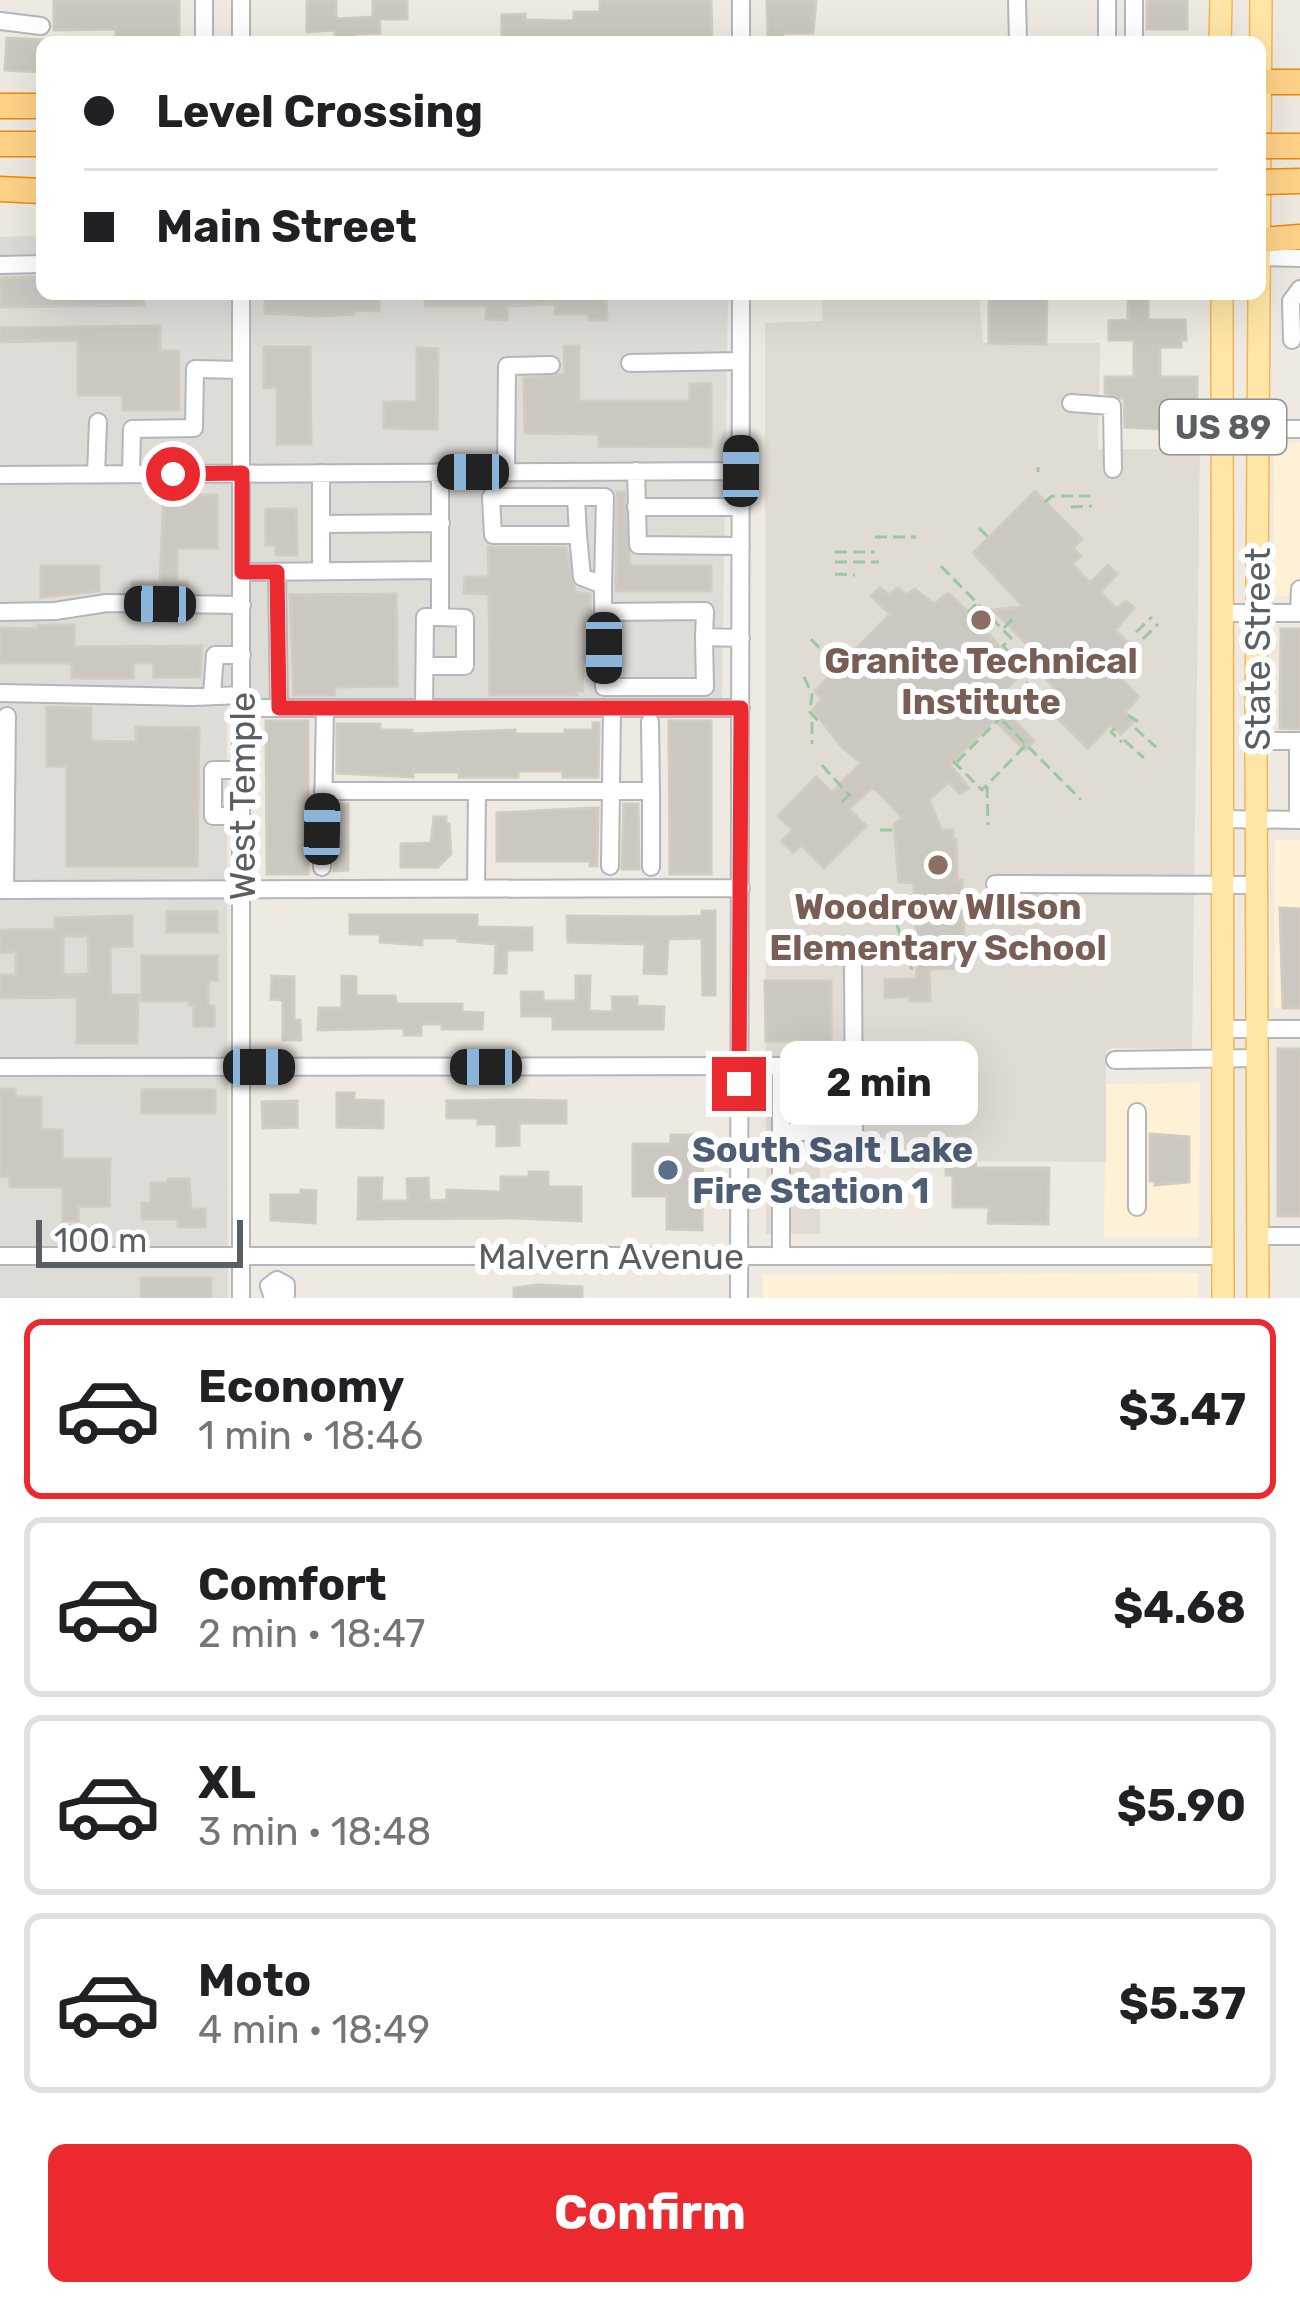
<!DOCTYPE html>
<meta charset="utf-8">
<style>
body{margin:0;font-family:Rubik,sans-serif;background:#f6f6f6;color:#202124;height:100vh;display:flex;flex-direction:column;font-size:45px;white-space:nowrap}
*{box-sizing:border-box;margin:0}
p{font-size:39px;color:#757577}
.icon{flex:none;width:66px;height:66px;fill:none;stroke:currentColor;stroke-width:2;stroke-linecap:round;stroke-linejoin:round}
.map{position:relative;height:1298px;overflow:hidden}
.panel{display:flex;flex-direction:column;background:#fff;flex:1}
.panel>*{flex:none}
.guide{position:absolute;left:36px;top:36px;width:1230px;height:264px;border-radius:18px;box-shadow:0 12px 48px #0002;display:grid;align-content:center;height:264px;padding:0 48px;background:#fff}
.scale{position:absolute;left:36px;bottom:30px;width:207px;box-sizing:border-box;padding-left:12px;border:6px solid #5a5f63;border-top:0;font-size:33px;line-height:42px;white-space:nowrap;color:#5a5f63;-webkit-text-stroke:9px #fff;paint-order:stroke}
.end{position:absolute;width:54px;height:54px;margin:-27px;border:15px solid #ed2930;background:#fff;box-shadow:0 0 0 6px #fff}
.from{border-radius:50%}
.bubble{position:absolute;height:84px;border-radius:18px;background:#fff;box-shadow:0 12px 48px #0002;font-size:39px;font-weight:700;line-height:84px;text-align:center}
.car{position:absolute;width:36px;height:72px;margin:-36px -18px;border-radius:15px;box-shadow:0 0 9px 3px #0007;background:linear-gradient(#222 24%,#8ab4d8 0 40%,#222 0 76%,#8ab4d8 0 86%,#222 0)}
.guide b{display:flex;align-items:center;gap:42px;height:114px;font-size:45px}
.guide b+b{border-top:3px solid #e0e0e0}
.guide i{width:30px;height:30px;background:#202124}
ul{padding:21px 0 0;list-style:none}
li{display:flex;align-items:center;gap:36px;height:180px;margin:0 24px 18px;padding:0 24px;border:6px solid #e0e0e0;border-radius:18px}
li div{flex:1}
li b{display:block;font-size:45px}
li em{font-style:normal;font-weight:700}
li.current{border-color:#ed2930}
li>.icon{width:108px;height:108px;stroke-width:1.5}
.primary-button{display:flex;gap:24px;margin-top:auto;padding:24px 48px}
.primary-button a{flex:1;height:138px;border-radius:18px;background:#ed2930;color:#fff;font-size:48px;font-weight:700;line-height:138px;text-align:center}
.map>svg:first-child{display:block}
.commercial{fill:#fef1d6}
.industrial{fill:#dedcd7}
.education{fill:#e0dbd3}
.building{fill:#cbc7c1;stroke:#d2cbc0;stroke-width:3;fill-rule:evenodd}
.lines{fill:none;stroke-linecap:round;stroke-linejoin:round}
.minor-casing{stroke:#b3b6ba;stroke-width:20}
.major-casing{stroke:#f4b555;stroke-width:24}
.highway-casing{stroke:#f08a00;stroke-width:27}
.path{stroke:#98c9a1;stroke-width:3;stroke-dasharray:12 6;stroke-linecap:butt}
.minor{stroke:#fff;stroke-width:16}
.major{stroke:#ffe6a6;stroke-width:21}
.highway{stroke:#ffd388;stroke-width:24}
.highway-bridge-casing{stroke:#f08a00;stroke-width:27;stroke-linecap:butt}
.highway-bridge{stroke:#ffd388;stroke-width:24}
.route{stroke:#ed2930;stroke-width:15}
.education-dot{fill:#8d6e63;stroke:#fff;stroke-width:4.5}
.service-dot{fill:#5c6f8a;stroke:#fff;stroke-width:4.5}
.labels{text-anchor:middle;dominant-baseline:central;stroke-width:12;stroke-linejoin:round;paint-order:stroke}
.shield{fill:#fff;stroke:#8c8f92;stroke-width:3}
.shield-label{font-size:33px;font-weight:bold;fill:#5a5f63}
.street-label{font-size:36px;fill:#5a5f63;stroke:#fff}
.education-label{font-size:36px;font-weight:bold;fill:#785e54;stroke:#fff}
.service-label{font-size:36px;font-weight:bold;fill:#4e5e75;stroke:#fff;text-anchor:start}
</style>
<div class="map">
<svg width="1300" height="1298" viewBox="0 0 1300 1298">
<rect width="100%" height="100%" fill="#eeeae2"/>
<path class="commercial" d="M1274,443h26v154l-27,-1z
M1275,840h25v168h-26z
M1200,1083l-1,154h-95l2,-153z
M1198,1273v25h-435v-23z"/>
<path class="industrial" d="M42,235v59h686l-6,410 -495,-4 1,598h-228v-1061z"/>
<path class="education" d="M822,294h157l4,49h117l-2,106h102l-8,600 -81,-1 -5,4v110l-286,-2v74h-54l-1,-911 57,-2z"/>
<path class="building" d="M54,0h125v40h-63v-11l-62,1z
M307,0h29v19l37,-2v-17h34v19h-28l1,14 -25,1v8h-20v-12l-28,2z
M600,0h111l1,42 -210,-4v-23l23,-1v6l49,1v-9h26z
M767,0h49l-3,33h-30v9h-15z
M1147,0h40v29h-40z
M7,38l35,2v32l-37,-2z
M42,277v17h102v11l-144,2v-29z
M273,294h107l-1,17 -25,-1v4l-35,2 -54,-3v-16h8z
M425,294h181l1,26h-18v-6h-34l1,-10 -49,2v14l-21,-1 1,-13h-62z
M989,294h58l-1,50 -57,-1z
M1128,294h20v26h37l1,20h-5v7h-21v30h37v54l-72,-4 -1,-28 -19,-6v-16h29v-37h-25v-19l19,-1z
M160,326v25h19v59h-56v-15h-45v-55l-78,2v-14z
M564,346h15v55h111v-17h21v63l-112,-1v-12l-74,-1 -1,-55 41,-4z
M264,347h46l1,97h-34v-57l-13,1z
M417,348l21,1 -1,80 -53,-1v-26h33z
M1035,491l47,48 -9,9 8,8 -9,8 18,19 18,-18 9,9 -17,18 17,17 9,-8 8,7 -19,22 23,22 -21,22 22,23 -14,15 9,9 -13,13 -10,-10 -23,24 -47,-46 14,-14 -23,-25 -37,38 39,40 -9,9 -31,-30 -44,45 19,23 -9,6 -11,-12 -20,17 12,31h12v9h3l1,42 5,-1 3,88 -36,1 1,32h-20v-5l-25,2v-18l32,-1 -3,-96 -15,-1 -1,-12 -4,-45 9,-7 -30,-31 -24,22 17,17 -42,42 -23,-23 -8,7 -11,-11 11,-11 -15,-14 38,-39 16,15 29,-29 -20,-17 -28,-36 9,-11 -7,-8 75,-77 -19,-18 9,-8 9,7 9,-7 8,7 9,-6 19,15 14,-11 32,30 35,43 16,-18 -38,-38 31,-3 -51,-54z
M617,492h7l6,74h81v25h-95z
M164,495h53v53h-40v34h10v9h-55v-9h28z
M266,509h30l1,46h-21v-11l-10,1z
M488,547l78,1 9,44 15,2 1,68h-9l1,29h-7l1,4h-87l-1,-101 -25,-1 1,-16h24z
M41,566h58v25l-58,6z
M396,594l1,92 -63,1 1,8h-41l-4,-100z
M38,625h36v22l128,-1 -2,31h-46v-14h-21v15h-61v-15h-72v-35l38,1z
M1281,629h19v100l-20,-1z
M47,707l44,1v33l45,1v-15l63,1 -2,138h-130v-100h-20z
M266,721h42v153h-41z
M669,721h42v153h-41z
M593,723h6l-1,54h-35v-6h-45v6h-59v-5h-46v5l-76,-4v-49h43v6h32v4l103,-4v4h50v-4h28z
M336,804h12v66l-14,1z
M624,804h14l1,65h-17z
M590,808h8l-1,58h-7v-5h-93v-48z
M434,817h12v7h3l2,30 -13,13h-37v-23l30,-1z
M1280,908l20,1v99h-17z
M702,911h13v84h-12l-1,-57 -34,1 -2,35 -22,-1 1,-29 -77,-2 -1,-26 109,1 26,-1z
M167,912h50v20h-50z
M350,915h127v12l55,1v22h-25l-1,23h-11l1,-29 -38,-3v-3h-36v7l-42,-3v-8h-30z
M132,916v30l-22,1v27l1,21h27l-1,48h-60v-46l-77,1v-23h16v-23h-16v-22h55v-12zM63,936h25l1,38 -26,1z
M142,956h75v24h-9v25l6,1v20h-20v-21h-5v-4h-47z
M272,976l22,1v43h6l1,20h-18v-40l-12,-1z
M342,976l14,1v19h39l1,8h66v8l21,1 -1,16h-40v-5h-21v11h-17v-7l-86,2 1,-22h23z
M576,976h14l-1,35 24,1 -1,-15h25v9l27,1 -1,22h-110v-13h-31l-1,-24h22v9h33z
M765,981h66v60h-65z
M1278,1049h22v167h-22z
M794,1088l41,1 -1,18h-40z
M0,1089h15v8h26v33h21v29h48l-1,47h-31v15h-15v-34h-53v-11h-10z
M142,1090h73v23h-73z
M337,1093h17v7l29,1v27l-46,-1z
M518,1100l48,1v22h-47v22l-22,1v-22h-19v-6h-31v-17z
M297,1101v26l-34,1 -1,-26z
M1150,1134l39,3v45l-34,3v-4h-5z
M671,1135h32l-1,95 -35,-1v-33h-34v-52h38z
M946,1160l29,1 1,7h73l-1,56 -60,-1 1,-16h-36v-32h-7z
M529,1172h19v15h33v34l-65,-3 -158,1 1,-41h23l-1,23h27l-1,-22 21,-1 1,23 18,-1v-10l54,2v-15h28z
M168,1179h21l2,30h14v18h-27v-8h-36v-16h9v-20h17z
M301,1190l15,1 -1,32 -44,-3v-25h30z
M141,1278h70v20h-70z
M537,1285l45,2v11h-68v-10z"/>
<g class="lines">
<g class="minor-casing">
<path id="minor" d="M241,0v42
M1017,0l1,42
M0,21l41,5
M204,42v-42
M741,42v-42
M1107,42v-42
M1134,42v-42
M1260,257l40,1
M0,265l42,-1
M241,294v1004
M1292,340l-1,-39 9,-12
M630,363l111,-2
M1071,403l41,3 1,63
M1258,429h42
M636,471l2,74 103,1
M506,472l1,-106 44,-1
M96,474l2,-52
M131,474l1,-45 62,-1 1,-59 46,1
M0,475l741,-4
M576,497l2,38
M636,507h105
M322,524l119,-1
M321,571v-98
M242,572l198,-2
M277,572l2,136
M603,585l2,-88h-114l2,38h85l4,42 21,8 1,102h101l-1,-50 37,1
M0,612l55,-1 52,-8 135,2
M603,612l102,-1 -1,26
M1223,613h77
M1299,613l1,-24
M425,666h40v-48l-25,-1
M0,693l193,4 49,-2
M212,694l3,-39h27
M242,708h499
M424,708l1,-91h15v-145
M1256,741h42v79
M323,791h154l-1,98
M477,791h174l-1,-69
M651,791v76
M241,816h-28v-46h29
M1223,819l77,1
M610,866l2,-158
M322,867l3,-159
M995,884l263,1
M0,890l741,-2
M5,890l2,-174
M1223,1029h77
M1115,1060l143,-2
M0,1067l863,-1
M781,1067v189
M1137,1112v95
M781,1132h73l-1,-170 -8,-6 -61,-4
M1258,1236h42
M0,1256h1223
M273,1298l-4,-12 8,-6 9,5v10l-5,3
M739,1298l2,-1004"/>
</g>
<g class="major-casing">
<path id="major" d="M1220,42l1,-42
M1222,294l1,1004
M1258,1298l-2,-557 5,-741"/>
</g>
<g class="highway-casing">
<path id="highway" d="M1260,82h40
M0,106h42
M0,144h42
M0,189l42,2
M1260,240l40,-3"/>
</g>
<path class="path" d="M1038,467v5
M1045,502l7,-6h40
M1071,507l21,-1
M979,528l10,10
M875,537h41
M835,552h40
M835,562h44
M941,566l70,72 -8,8 30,31 -36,38 84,85
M835,574l20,1
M968,612l8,-8
M1004,628l11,-12
M1136,632l16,-15
M811,639l16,17
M1143,639l15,-15
M804,677l8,17 -2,18 9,10
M1128,715l12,8
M812,722v22
M1115,728l-4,4 11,10
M1135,728l21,19
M1124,740l20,18
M953,761l29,29 43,-44
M957,762l43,-44
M822,765l27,30
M987,786l1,39
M842,802l12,-12
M880,830h14
M891,907l21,63"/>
<use href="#minor" class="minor"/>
<use href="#major" class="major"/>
<use href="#highway" class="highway"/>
<g class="highway-bridge-casing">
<path id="highway-bridge" d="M1260,146h40
M1260,182l40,-1"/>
</g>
<use href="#highway-bridge" class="highway-bridge"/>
</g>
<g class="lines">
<path class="route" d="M173,474l69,-1v99h35l2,136h462l-2,376"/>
</g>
<g class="education-dot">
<circle cx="981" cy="620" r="12"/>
<circle cx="938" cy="865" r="12"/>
</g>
<circle class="service-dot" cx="668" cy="1170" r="12"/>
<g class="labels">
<rect class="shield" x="1160" y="400" width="126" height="54" rx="9"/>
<g class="shield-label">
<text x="1223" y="427">US 89</text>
</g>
<g class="street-label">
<text transform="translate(1257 649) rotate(-90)">State Street</text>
<text transform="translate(242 796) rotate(-90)">West Temple</text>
<text x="611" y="1256">Malvern Avenue</text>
</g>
<g class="education-label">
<text x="981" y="660">Granite Technical<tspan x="981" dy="41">Institute</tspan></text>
<text x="938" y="906">Woodrow WIlson<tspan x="938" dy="41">Elementary School</tspan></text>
</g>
<g class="service-label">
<text x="692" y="1149">South Salt Lake<tspan x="692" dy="41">Fire Station 1</tspan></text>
</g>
</g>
</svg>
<div class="scale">100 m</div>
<i class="end from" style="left:173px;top:474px"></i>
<i class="end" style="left:739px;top:1084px"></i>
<div class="bubble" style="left:780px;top:1041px;width:198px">2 min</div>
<i class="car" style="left:741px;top:471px;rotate:0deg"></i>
<i class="car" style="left:473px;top:472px;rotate:270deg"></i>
<i class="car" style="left:160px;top:604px;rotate:271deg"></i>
<i class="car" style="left:604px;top:648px;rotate:180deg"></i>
<i class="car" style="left:322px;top:829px;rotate:1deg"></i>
<i class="car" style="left:259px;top:1067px;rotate:90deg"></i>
<i class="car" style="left:486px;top:1067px;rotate:270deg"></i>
<div class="guide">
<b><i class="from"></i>Level Crossing</b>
<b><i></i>Main Street</b>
</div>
</div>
<section class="panel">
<ul>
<li class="current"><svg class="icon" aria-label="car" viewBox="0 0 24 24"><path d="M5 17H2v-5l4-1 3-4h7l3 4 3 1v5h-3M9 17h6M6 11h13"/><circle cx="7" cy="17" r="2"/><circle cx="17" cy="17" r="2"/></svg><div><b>Economy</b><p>1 min · 18:46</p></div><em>$3.47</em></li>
<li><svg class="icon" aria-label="car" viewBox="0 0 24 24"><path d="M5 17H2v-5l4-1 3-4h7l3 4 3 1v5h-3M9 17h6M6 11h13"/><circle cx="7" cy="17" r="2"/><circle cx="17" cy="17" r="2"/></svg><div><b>Comfort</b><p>2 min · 18:47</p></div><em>$4.68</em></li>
<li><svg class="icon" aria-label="car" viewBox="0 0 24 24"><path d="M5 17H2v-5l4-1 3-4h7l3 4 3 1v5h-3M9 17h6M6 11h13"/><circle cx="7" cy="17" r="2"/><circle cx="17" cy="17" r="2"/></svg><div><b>XL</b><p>3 min · 18:48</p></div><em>$5.90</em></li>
<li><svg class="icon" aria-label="car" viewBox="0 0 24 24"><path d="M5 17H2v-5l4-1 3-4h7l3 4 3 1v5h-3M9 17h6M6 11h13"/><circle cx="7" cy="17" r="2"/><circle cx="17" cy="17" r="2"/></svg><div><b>Moto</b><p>4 min · 18:49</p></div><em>$5.37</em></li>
</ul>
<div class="primary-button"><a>Confirm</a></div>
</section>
